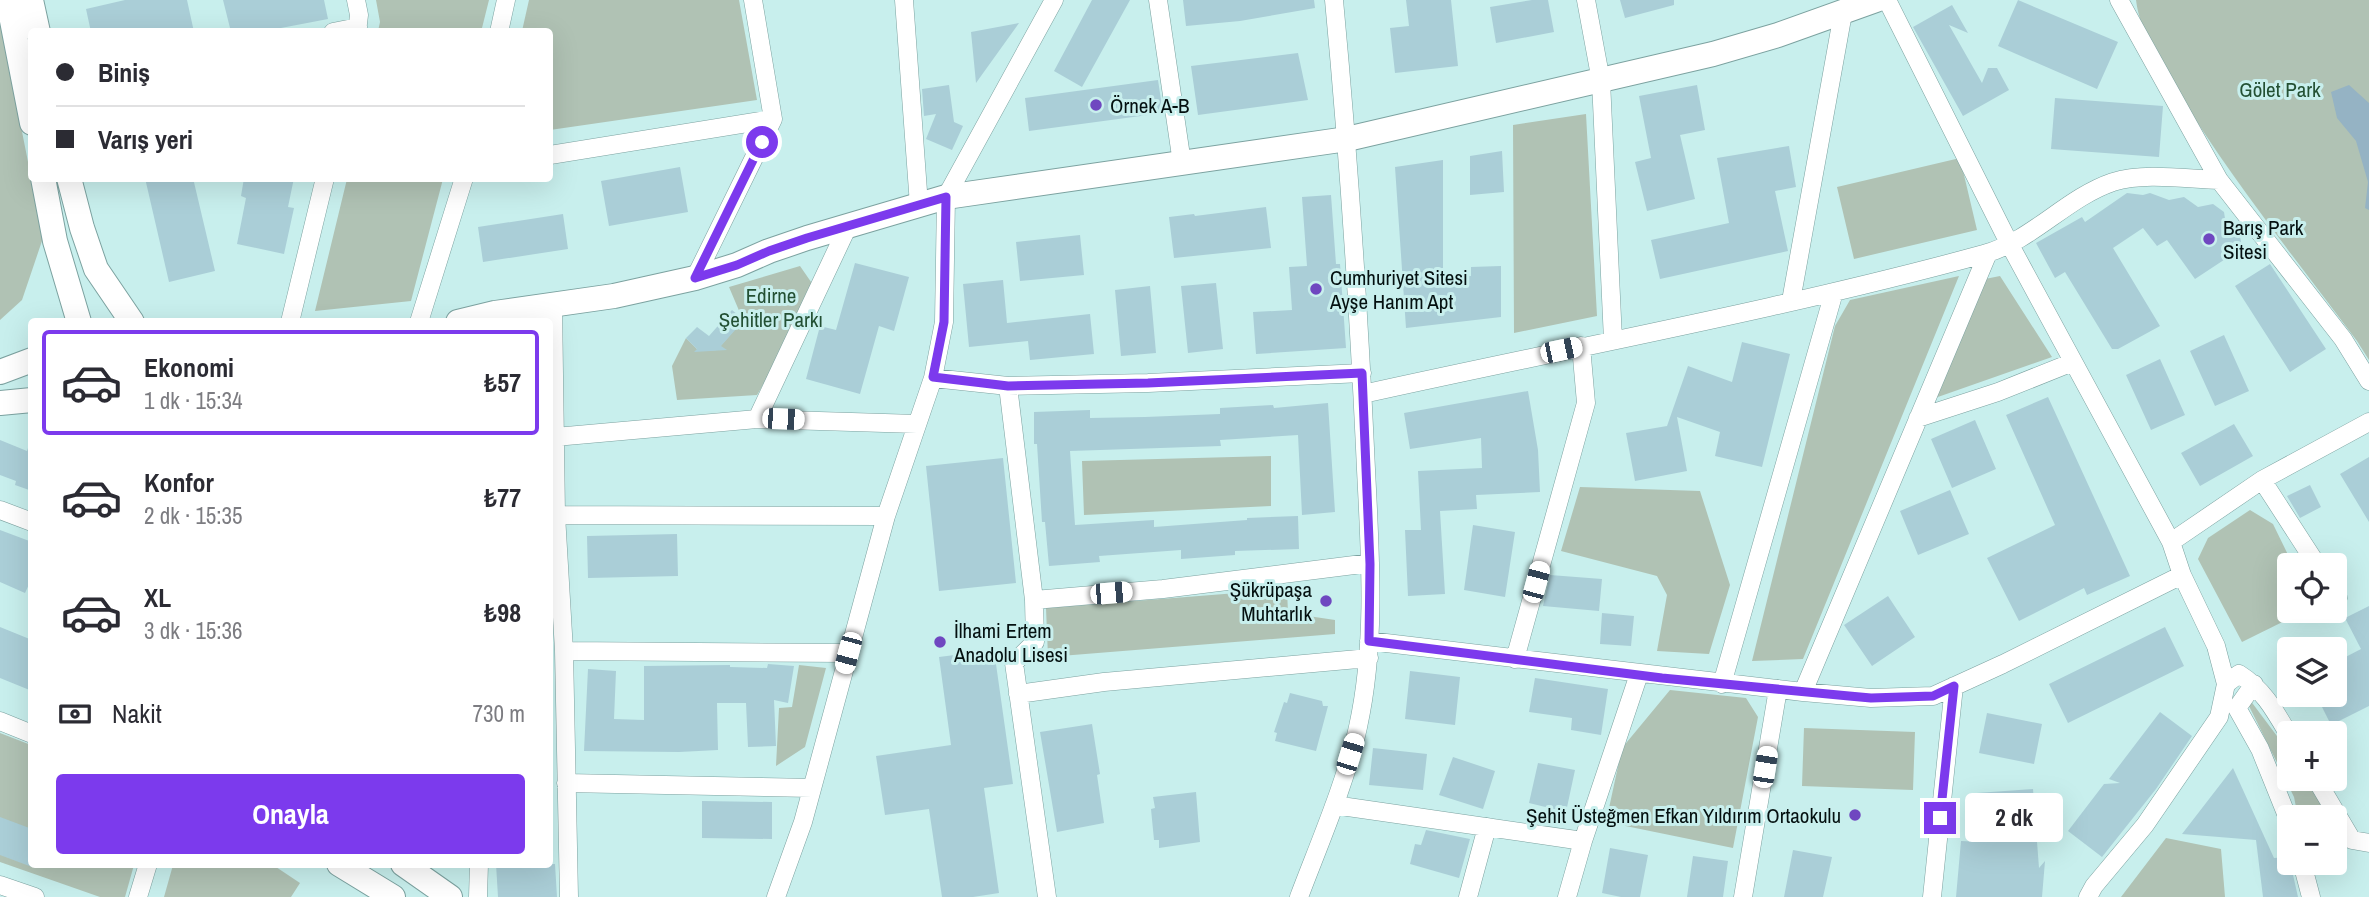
<!DOCTYPE html>
<html lang="tr">
<meta charset="utf-8">
<style>
body{margin:0;font-family:"Archivo Narrow",sans-serif;background:#f2f2f3;color:#2b2b33;height:100vh;display:flex;flex-direction:column;font-size:26px;white-space:nowrap}
*{box-sizing:border-box;margin:0}
p{font-size:23px;color:#7c7c81}
.icon{flex:none;width:38px;height:38px;fill:none;stroke:currentColor;stroke-width:2;stroke-linecap:round;stroke-linejoin:round}
.map{position:relative;flex:1;overflow:hidden}
.details{position:absolute;left:28px;top:318px;width:525px;height:550px;display:flex;flex-direction:column;background:#fff;border-radius:7px;box-shadow:0 7px 28px #0002}
.details>*{flex:none}
.hud{position:absolute;left:28px;top:28px;width:525px;height:154px;border-radius:7px;box-shadow:0 7px 28px #0002;display:grid;align-content:center;height:154px;padding:0 28px;background:#fff}
.buttons{position:absolute;left:2277px;top:553px;display:grid;gap:14px}
.buttons a{display:grid;place-items:center;width:70px;height:70px;border-radius:7px;background:#fff;box-shadow:0 7px 28px #0002;font-size:35px}
.end{position:absolute;width:32px;height:32px;margin:-16px;border:9px solid #7c3aed;background:#fff;box-shadow:0 0 0 4px #fff}
.from{border-radius:50%}
.bubble{position:absolute;height:49px;border-radius:7px;background:#fff;box-shadow:0 7px 28px #0002;font-size:23px;font-weight:700;line-height:49px;text-align:center}
.car{position:absolute;width:21px;height:42px;margin:-21px -10px;border-radius:9px;box-shadow:0 0 5px 2px #0007;background:linear-gradient(#fff 24%,#345 0 40%,#fff 0 76%,#345 0 86%,#fff 0)}
.hud b{display:flex;align-items:center;gap:24px;height:66px;font-size:26px}
.hud b+b{border-top:2px solid #e1e1e2}
.hud i{width:18px;height:18px;background:#2b2b33}
ul{padding:12px 0 0;list-style:none}
li{display:flex;align-items:center;gap:21px;height:105px;margin:0 14px 10px;padding:0 14px;border:4px solid transparent;border-radius:7px}
li div{flex:1}
li b{display:block;font-size:26px}
li em{font-style:normal;font-weight:700}
li.selected{border-color:#7c3aed}
li>.icon{width:63px;height:63px;stroke-width:1.5}
.pay{display:flex;align-items:center;gap:18px;height:77px;padding:0 28px;font-size:26px}
.pay p{margin-inline-start:auto}
.action{display:flex;gap:14px;margin-top:auto;padding:14px 28px}
.action a{flex:1;height:80px;border-radius:7px;background:#7c3aed;color:#fff;font-size:28px;font-weight:700;line-height:80px;text-align:center}
.map>svg:first-child{display:block}
.green{fill:#b0c2b4}
.water{fill:#95b3c4}
.building{fill:#aaced7}
.lines{fill:none;stroke-linecap:round;stroke-linejoin:round}
.street-casing{stroke:#7ca2a0;stroke-width:19}
.secondary-casing{stroke:#7ca2a0;stroke-width:26}
.street{stroke:#fff;stroke-width:18}
.secondary{stroke:#fff;stroke-width:24}
.route{stroke:#7c3aed;stroke-width:9}
.poi-dot{fill:#6f47c0;stroke:#c8efed;stroke-width:2.5}
.labels{text-anchor:middle;dominant-baseline:central;stroke-width:6;stroke-linejoin:round;paint-order:stroke}
.park-label{font-size:21px;fill:#235033;stroke:#c8efed}
.poi-label{font-size:21px;fill:#041010;stroke:#c8efed;text-anchor:start}
</style>
<div class="map">
<svg width="2369" height="897" viewBox="0 0 2369 897">
<rect width="100%" height="100%" fill="#c8efed"/>
<path class="green" d="M376,0h113l-8,32 -103,-1 2,-9z
M529,0h210l18,100 -207,30v-98l-28,-1z
M2136,0h233v360l-12,-19c-60,-80 -123,-159 -176,-244 -18,-29 -41,-63 -45,-97z
M0,20l43,218 -21,62 -22,20z
M1586,114l11,202 -83,17 -1,-208z
M1960,158l17,72 -123,29 -17,-72z
M347,179h96l-32,122 -96,10z
M800,266l18,26 -61,103 -80,5 -5,-34 14,-28 13,13 18,-1 26,-30 -14,-33z
M1959,276l-156,383 -51,2 83,-335 15,-26z
M2000,276l52,81 -117,41 50,-119z
M1271,456v50l-187,9 -2,-54z
M1580,487l120,4 30,94 -21,69 -52,-3 10,-56 -10,-19 -96,-25z
M2250,510l23,14 20,41h-4v46h16l-63,31 -44,-83 10,-21z
M1287,589l1,24 47,7v14l-287,23 -2,-49z
M799,665l27,3 -21,79 -29,19 3,-58 13,-1z
M1670,690l76,8 12,19 -25,131 -127,-26 16,-74z
M2250,700l39,52v27h20l15,29 -16,9h-10l-4,-20 -47,-95z
M1804,728l111,4 -2,58 -111,-4z
M0,733l31,12 1,119 102,1 -9,32h-25l-100,-35z
M2166,838l55,11 4,48h-104z
M173,865h100l27,18 -9,14h-127z"/>
<path class="water" d="M2349,85l20,18v107l-4,-2 3,-26 -12,-41 -19,-23 -6,-26z"/>
<path class="building" d="M125,0h62l7,32h-103l-5,-23z
M223,0h101l4,19 -68,13h-29z
M1092,0h38l-48,87 -28,-16z
M1183,0h131l1,8 -75,13 -54,5z
M1406,0h45l7,66 -63,7 -5,-45 19,-2z
M1532,0h16l6,32 -58,11 -6,-36z
M1620,0h54v5l-49,13z
M2018,0l100,42 -21,47 -99,-43z
M1952,5l16,28 -19,-8 33,58 6,-15h9l12,22 -46,26 -50,-89z
M1019,23l-43,60 -5,-51z
M1298,53l10,47 -110,15 -7,-49z
M1158,80l5,33 -134,18 -4,-33z
M949,85l5,37 9,4 -11,24 -26,-11 10,-25 -12,2 -2,-27z
M1697,85l8,45 -25,5 15,64 -48,12 -12,-49 16,-4 -12,-62z
M2055,98l108,8 -4,51 -108,-8z
M1789,146l7,41 -21,4 13,60 -128,28 -9,-39 78,-17 -12,-65z
M1502,151l2,41 -34,3v-39z
M1443,160v118l28,-2v-9l30,-1v51l-95,11 -11,-161z
M680,167l8,45 -79,14 -8,-45z
M145,178h48l22,93 -46,11z
M244,178h50l-6,29 6,1 -10,46 -47,-10 9,-46 -5,-2z
M2127,193l16,2 7,-2 19,7 15,-3 14,10 15,-3 11,8 2,13 14,11 2,12 -47,31 -28,-39 -10,6 -14,-18 -30,20 47,78 -42,23h-6l-47,-77 -10,6 -19,-35 46,-26 3,5z
M1331,195l5,69h4l6,84 -90,6 -3,-42 39,-2 -3,-43 18,-1 -5,-69z
M1266,207l5,41 -97,10 -5,-41 25,-3 1,2z
M563,214l5,35 -85,13 -5,-35z
M1080,235l4,40 -64,6 -4,-39z
M855,263l54,14 -15,54 -15,-5 -19,68 -54,-15 14,-53 16,4z
M2270,264l56,85 -36,23 -55,-86z
M1003,280l4,43 83,-9 4,40 -64,6 -2,-19 -59,6 -6,-63z
M1216,283l7,66 -35,4 -7,-67z
M1150,286l6,67 -35,3 -6,-66z
M732,310l12,10 -23,26 6,4 -33,2 3,-3 -11,-11 11,-11 12,9z
M2224,335l25,56 -34,15 -25,-55z
M1742,342l48,12 -28,113 -47,-11 5,-24 -43,-15 10,54 -52,10 -9,-48 41,-7 21,-60 44,16z
M2160,359l25,56 -34,15 -25,-55z
M1528,391l10,59 2,42 -64,3 1,14 -37,2 5,83 -37,2 -3,-66h16l-3,-59 64,-3 -1,-30 -71,11 -6,-36z
M2048,397l82,179 -43,19 -3,-7 -65,33 -32,-63 68,-33 -49,-110z
M1328,403l7,109 -33,3 -4,-80 -78,5 1,6 -151,5 5,74 79,-5v7l93,-7v-2l51,-2 1,33 -64,2v4l-54,4v-9l-82,6 1,6 -51,4 -4,-44h-3l-5,-78h-3v-32l56,-2v8l55,-1 75,-3v-6l53,-3 1,3z
M1975,420l21,49 -44,19 -21,-49z
M2234,424l19,32 -53,30 -19,-33z
M0,440l27,11 2,-6h3v46l-17,-6 1,-4 -16,-6z
M2369,457v65l-29,-48z
M1003,458l13,125 -77,8 -13,-125z
M2310,485l11,22 -21,11 -13,-22z
M1950,490l19,44 -51,21 -18,-44z
M1473,525l42,7 -10,65 -41,-7z
M0,530l32,12v36l-7,15 -25,-11z
M677,534l1,42 -90,2 -1,-42z
M1550,575l52,4 -3,32 -56,-5z
M1888,596l27,41 -43,29 -28,-41z
M2369,606v100l-38,19 -15,-30h18v-32l27,-14 -16,-31z
M1602,613l32,3 -3,30 -31,-2z
M0,627l32,13v51l-32,-13z
M2165,627l19,39 -116,57 -19,-39z
M994,650l19,134 -29,4 15,105 -26,4h-31l-13,-88 -44,6 -9,-59 75,-11 -12,-88z
M768,664l26,2 -6,37 -14,-3 2,46 -28,1 -2,-44h-29l1,47 -39,2 -95,-1 4,-82 28,2 -2,48 30,1v-54l86,-1v2l37,1z
M1410,671l50,6 -5,48 -50,-6z
M1535,678l73,11 -7,46 -30,-5 1,-12 -43,-6z
M1290,693l32,8 1,5h5l-12,45 -41,-10 2,-8 -3,-1 10,-30 3,1z
M2160,712l32,24 -36,53 -54,68 -34,-26 36,-47 16,-1 -11,-4z
M1987,713l55,11 -8,40 -55,-11z
M1092,724l8,50 -3,1 7,48 -47,9 -17,-100z
M1373,748l54,6 -4,36 -54,-5z
M1453,757l42,14 -12,38 -44,-14z
M1538,763l37,7 -9,42 -37,-9z
M2233,768l41,90 15,-1 9,40h-35l-7,-57 -74,-6z
M2033,789l6,79 6,-7 -3,36h-86l5,-56 20,1 -4,-49z
M1196,792l4,50 -41,6v-8h-5l-3,-31 4,-1 -2,-11z
M702,801l70,1v37l-70,-1z
M0,817l32,12v38l-32,-12z
M1426,830l44,9 -11,39 -49,-14 5,-20 6,1z
M1610,848l38,7 -8,42h-19l-19,-4z
M1793,850l39,7 -9,40h-39z
M1693,856l35,5 -5,36h-36z
M496,864h59l2,33h-59z"/>
<g class="lines">
<g class="street-casing">
<path id="street" d="M356,0l3,15 -2,17
M904,0l15,205
M1158,0l24,163
M1586,0l15,81 12,259
M1887,0l123,245 161,297 11,33 34,71 10,38 -7,33 -74,108 -51,61 -6,11
M2119,0l100,180 124,159 26,42
M333,32l25,-5
M499,32l7,-32
M550,155l223,-36
M695,278l78,-159 -20,-119
M1791,301l52,-288
M553,305l3,210 8,136 5,246
M290,322l35,-144
M419,322l45,-144
M933,378l75,8 140,-3 214,-10
M1008,386l26,214 1,42 -21,21 33,234
M1363,394c207,-46 416,-84 621,-140 48,-13 82,-56 129,-72 32,-10 73,-3 106,-2
M1918,418l80,-26 75,-30
M757,419l91,-193
M555,437l202,-18 160,5
M2262,480l55,85
M0,510l32,12
M550,515l336,1
M2171,542l91,-62 107,-58
M2334,593l4,5
M1034,600l129,-11 207,-26
M1369,641l434,51 68,6 62,-2 70,-32 179,-89
M564,651l284,2
M1515,659l71,-256 -5,-57
M1722,684l112,-392
M2226,684l13,-10c24,15 36,37 50,61
M2254,684l-17,24 23,41 29,72
M1803,692l185,-439
M1018,694l86,-12 265,-24
M0,721l32,13
M2316,779l36,61 17,3
M566,783l246,5
M1334,805l249,36
M2302,863l9,34
M0,885l35,12
M138,897l10,-33
M478,897l1,-33
M776,897l27,-75 83,-306 47,-138 11,-56 2,-125 108,-197
M1299,897c20,-53 47,-115 59,-170 20,-91 11,-187 7,-279 -7,-150 -17,-299 -31,-448
M1468,897l19,-70
M1567,897l16,-56 56,-167
M1743,897l35,-208
M1932,897l22,-211"/>
</g>
<g class="secondary-casing">
<path id="secondary" d="M8,0l24,123
M31,0l7,32
M43,178l12,63 24,81
M69,178l13,50 14,41 36,53
M458,322l37,-9 119,-17 81,-18 42,-13 32,-14 38,-13 139,-41 401,-58 366,-85 65,-19 98,-35
M0,372l32,-12
M0,403l32,-3
M339,864l54,33
M403,864l47,33"/>
</g>
<use href="#street" class="street"/>
<use href="#secondary" class="secondary"/>
</g>
<g class="lines">
<path class="route" d="M762,142l-67,136 42,-13 32,-14 38,-13 139,-41 -2,125 -11,55 75,9 140,-3 214,-10 8,191 -1,77 293,37 187,18 22,2 62,-2 21,-10 -14,132"/>
</g>
<g class="poi-dot">
<circle cx="1096" cy="105" r="7"/>
<circle cx="2209" cy="239" r="7"/>
<circle cx="1316" cy="289" r="7"/>
<circle cx="1326" cy="601" r="7"/>
<circle cx="940" cy="642" r="7"/>
<circle cx="1855" cy="815" r="7"/>
</g>
<g class="labels">
<g class="park-label">
<text x="2280" y="89">Gölet Park</text>
<text x="771" y="295">Edirne<tspan x="771" dy="24">Şehitler Parkı</tspan></text>
</g>
<g class="poi-label">
<text x="1110" y="105">Örnek A-B</text>
<text x="2223" y="227">Barış Park<tspan x="2223" dy="24">Sitesi</tspan></text>
<text x="1330" y="277">Cumhuriyet Sitesi<tspan x="1330" dy="24">Ayşe Hanım Apt</tspan></text>
<text x="1312" y="589" text-anchor="end">Şükrüpaşa<tspan x="1312" dy="24">Muhtarlık</tspan></text>
<text x="954" y="630">İlhami Ertem<tspan x="954" dy="24">Anadolu Lisesi</tspan></text>
<text x="1841" y="815" text-anchor="end">Şehit Üsteğmen Efkan Yıldırım Ortaokulu</text>
</g>
</g>
</svg>
<div class="buttons">
<a><svg class="icon" aria-label="locate" viewBox="0 0 24 24"><circle cx="12" cy="12" r="6"/><path d="M12 2v4M12 18v4M2 12h4M18 12h4"/></svg></a>
<a><svg class="icon" aria-label="layers" viewBox="0 0 24 24"><path d="M12 4l9 5-9 5-9-5zM3 14l9 5 9-5"/></svg></a>
<a>+</a>
<a>−</a>
</div>
<i class="end from" style="left:762px;top:142px"></i>
<i class="end" style="left:1940px;top:818px"></i>
<div class="bubble" style="left:1965px;top:793px;width:98px">2 dk</div>
<i class="car" style="left:1561px;top:350px;rotate:78deg"></i>
<i class="car" style="left:783px;top:419px;rotate:92deg"></i>
<i class="car" style="left:1536px;top:582px;rotate:15deg"></i>
<i class="car" style="left:1111px;top:593px;rotate:85deg"></i>
<i class="car" style="left:848px;top:653px;rotate:195deg"></i>
<i class="car" style="left:1350px;top:754px;rotate:17deg"></i>
<i class="car" style="left:1765px;top:767px;rotate:9deg"></i>
<div class="hud">
<b><i class="from"></i>Biniş</b>
<b><i></i>Varış yeri</b>
</div>
<section class="details">
<ul>
<li class="selected"><svg class="icon" aria-label="car" viewBox="0 0 24 24"><path d="M5 17H2v-5l4-1 3-4h7l3 4 3 1v5h-3M9 17h6M6 11h13"/><circle cx="7" cy="17" r="2"/><circle cx="17" cy="17" r="2"/></svg><div><b>Ekonomi</b><p>1 dk · 15:34</p></div><em>₺57</em></li>
<li><svg class="icon" aria-label="car" viewBox="0 0 24 24"><path d="M5 17H2v-5l4-1 3-4h7l3 4 3 1v5h-3M9 17h6M6 11h13"/><circle cx="7" cy="17" r="2"/><circle cx="17" cy="17" r="2"/></svg><div><b>Konfor</b><p>2 dk · 15:35</p></div><em>₺77</em></li>
<li><svg class="icon" aria-label="car" viewBox="0 0 24 24"><path d="M5 17H2v-5l4-1 3-4h7l3 4 3 1v5h-3M9 17h6M6 11h13"/><circle cx="7" cy="17" r="2"/><circle cx="17" cy="17" r="2"/></svg><div><b>XL</b><p>3 dk · 15:36</p></div><em>₺98</em></li>
</ul>
<div class="pay"><svg class="icon" aria-label="cash" viewBox="0 0 24 24"><path d="M3 7h18v10H3z"/><circle cx="12" cy="12" r="2"/></svg>Nakit<p>730 m</p></div>
<div class="action"><a>Onayla</a></div>
</section>
</div>
